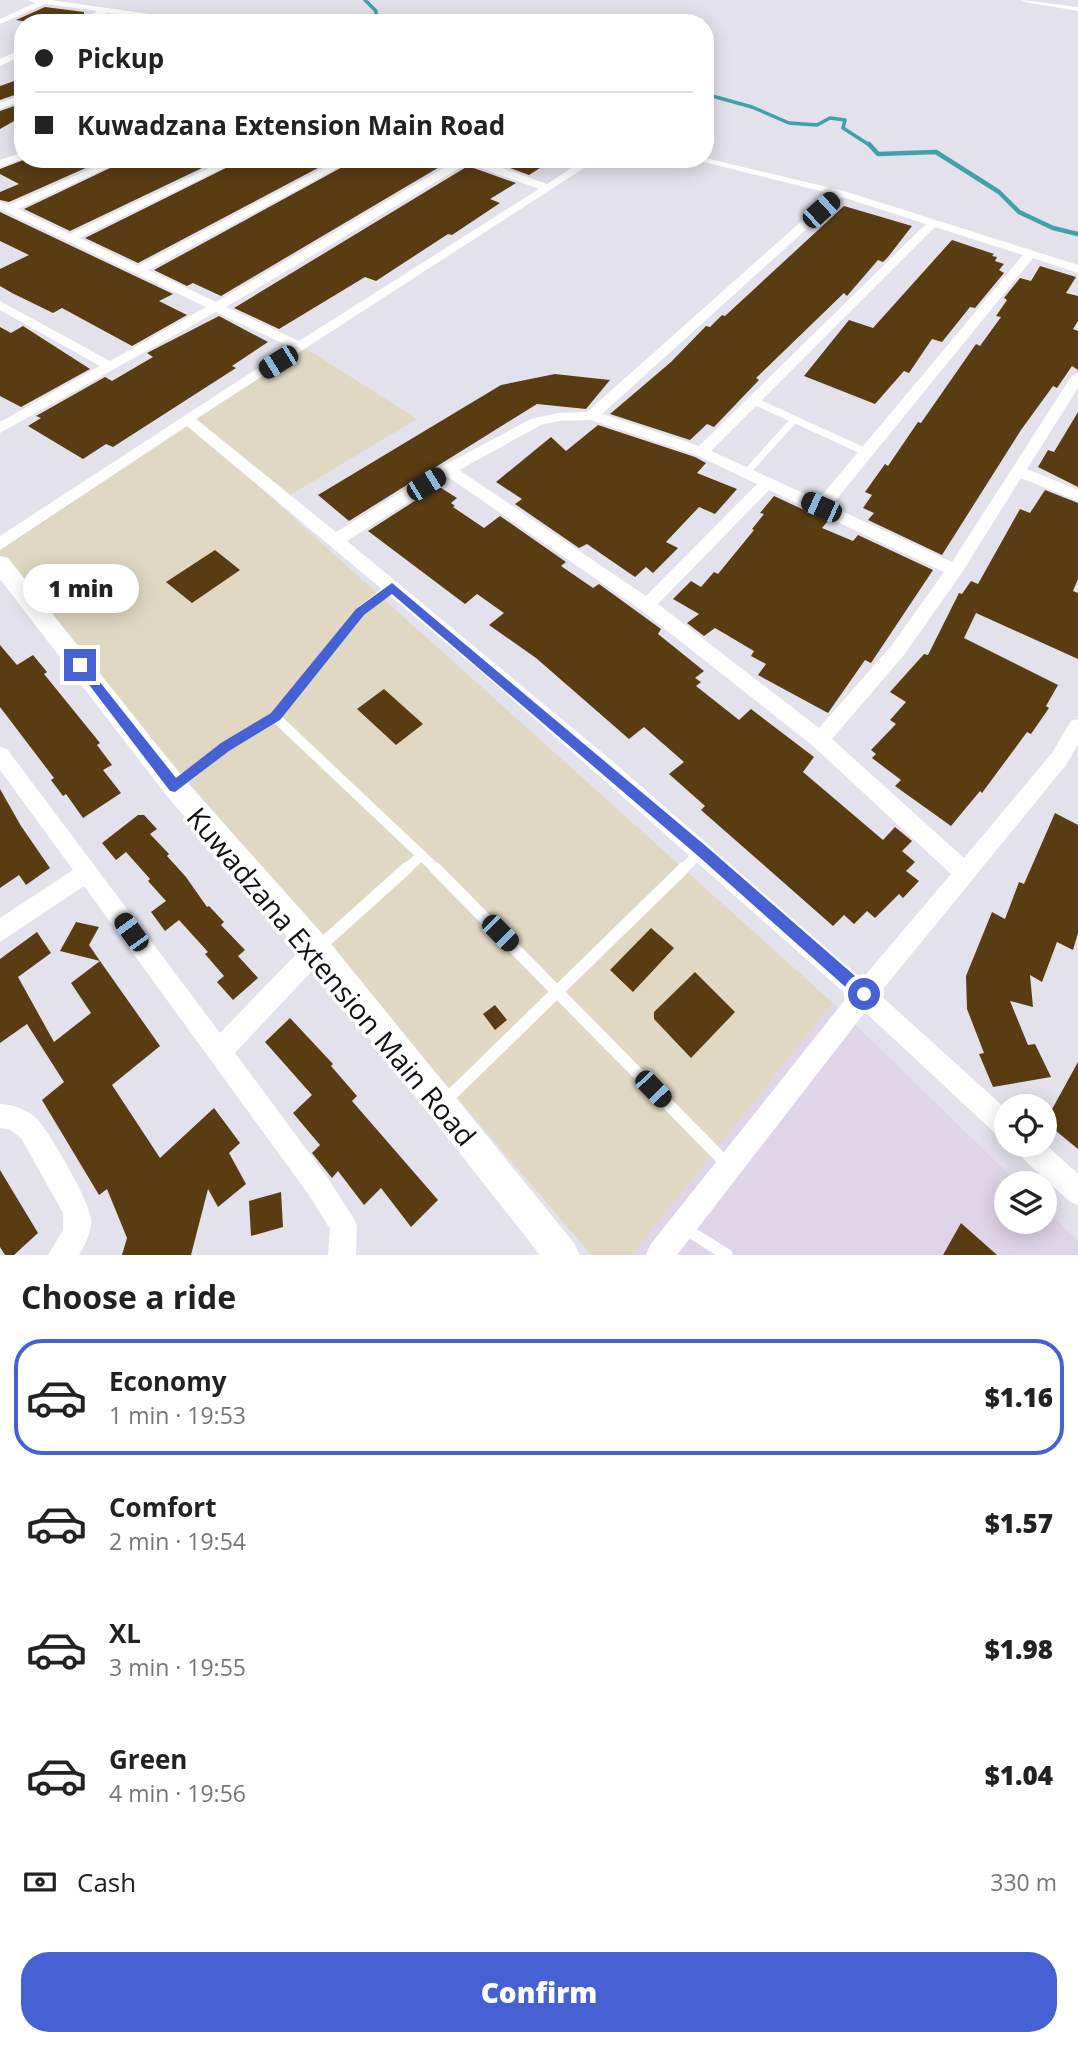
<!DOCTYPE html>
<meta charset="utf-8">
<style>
body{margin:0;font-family:"Open Sans",sans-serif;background:#f6f6f6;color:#222;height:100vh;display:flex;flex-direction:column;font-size:26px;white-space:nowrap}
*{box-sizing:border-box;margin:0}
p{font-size:23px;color:#767676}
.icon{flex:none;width:38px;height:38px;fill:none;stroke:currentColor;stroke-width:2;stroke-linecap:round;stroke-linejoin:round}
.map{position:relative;height:1255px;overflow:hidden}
.side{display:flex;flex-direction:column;background:#fff;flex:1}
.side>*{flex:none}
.guide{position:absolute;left:14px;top:14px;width:700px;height:154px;border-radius:28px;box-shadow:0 4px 18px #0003;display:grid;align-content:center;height:154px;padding:0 21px;background:#fff}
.tools{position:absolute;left:994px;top:1094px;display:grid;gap:14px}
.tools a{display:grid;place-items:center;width:63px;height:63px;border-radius:50%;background:#fff;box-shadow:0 4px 18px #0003;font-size:35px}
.end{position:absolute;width:32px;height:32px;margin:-16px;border:9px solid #4561d4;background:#fff;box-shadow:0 0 0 4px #fff}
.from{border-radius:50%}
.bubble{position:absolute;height:49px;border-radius:24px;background:#fff;box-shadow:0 4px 18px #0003;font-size:23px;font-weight:800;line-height:49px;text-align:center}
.car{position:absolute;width:21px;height:42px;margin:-21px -10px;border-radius:9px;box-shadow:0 0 5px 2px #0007;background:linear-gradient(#222 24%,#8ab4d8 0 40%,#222 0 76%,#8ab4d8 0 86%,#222 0)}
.guide b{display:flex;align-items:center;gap:24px;height:66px;font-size:26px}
.guide b+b{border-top:2px solid #e0e0e0}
.guide i{width:18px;height:18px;background:#222}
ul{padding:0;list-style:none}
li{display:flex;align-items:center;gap:21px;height:116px;margin:0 14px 10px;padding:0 7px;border:4px solid transparent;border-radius:28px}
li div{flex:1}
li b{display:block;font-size:26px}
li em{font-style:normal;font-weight:800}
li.current{border-color:#4561d4}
li>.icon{width:63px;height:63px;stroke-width:1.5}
h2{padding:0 21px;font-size:32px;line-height:84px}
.pay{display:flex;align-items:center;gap:18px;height:77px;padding:0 21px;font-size:26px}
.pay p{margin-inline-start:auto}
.action{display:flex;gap:14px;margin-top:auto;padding:14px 21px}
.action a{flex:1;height:80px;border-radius:28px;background:#4561d4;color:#fff;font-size:28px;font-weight:800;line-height:80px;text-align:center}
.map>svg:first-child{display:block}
.commercial{fill:#e0d4e8}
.industrial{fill:#e1d8c3}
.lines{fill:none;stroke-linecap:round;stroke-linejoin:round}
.stream-far1{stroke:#3ea2a8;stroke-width:3.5}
.stream{stroke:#3ea2a8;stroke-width:4.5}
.building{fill:#5a3c13}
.service-far2{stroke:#fff;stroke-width:7}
.service-far1{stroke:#fff;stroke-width:10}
.service{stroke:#fff;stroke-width:12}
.minor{fill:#fff;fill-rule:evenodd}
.tertiary{fill:#fff;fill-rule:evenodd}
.route{fill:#4561d4}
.labels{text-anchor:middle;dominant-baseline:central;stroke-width:7;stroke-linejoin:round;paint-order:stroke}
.near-street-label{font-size:28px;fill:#100f13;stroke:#fff}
</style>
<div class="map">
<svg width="1078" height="1255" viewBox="0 0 1078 1255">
<rect width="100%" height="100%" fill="#e3e1ec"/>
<path class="commercial" d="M833,1003l185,180h-12v39h39v-13l33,32v14h-446z"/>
<path class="industrial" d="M304,347l113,72 -140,84 556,500 -201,252h-41l-591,-695v-13z"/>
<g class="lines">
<path class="stream-far1" d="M365,0l11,11v12
M705,94l47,13 37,16 28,2 13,-7 15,2 -2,8 28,18"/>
<path class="stream" d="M869,144l9,10 58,-2 63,40 20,20 34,16 25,6"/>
</g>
<path class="building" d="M45,7l39,5v4l-11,7h-40l-17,-3z
M23,78v14l-23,8v-14z
M23,103v13l-23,13v-18z
M26,159h80l-97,43 -9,-2v-8l19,-8 -19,-10v-5z
M129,159h92l-151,72 -46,-22z
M244,159h91l-197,104 -53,-25z
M357,159h96l-232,137 -28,-13 -6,3 -33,-16z
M486,159h68l-25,16z
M468,166l48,17 -26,16 10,4 -48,32 -4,-1 -72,47 -11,-4 -86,52 -45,-21z
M844,206l68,20 -24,31 -5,5 -5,-2 -31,36 -3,-3 -88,85 3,2 -45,47 -7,-3 -17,16 -80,-26 61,-52 35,-36 4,1 12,-12 3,1z
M0,212l173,82 -14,7 28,14 -55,31 -70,-38 -9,5 -41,-20 -12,-7v-17l29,-14 -29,-14z
M952,240l42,14 -2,2 5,1 -2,4 9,3 -5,6 5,3 -29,35 -5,-1 -28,35 -10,-3 -23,34 -5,-2 -29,33 -71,-28 45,-56 24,8z
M1040,266l36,11 -10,16 12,3v25l-5,8 5,2v39l-6,-4 -15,22 -4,-2 -32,44 -79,125 -74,-35 6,-7 -11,-5 9,-13 -7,-3 20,-28 3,2 30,-44 3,1 55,-79 4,2 21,-29 -5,-1 11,-16 -3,-2 16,-20 11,3z
M219,316l49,26 -36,24 4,2 -123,79 -7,-3 -23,15 -55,-33 13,-8 -5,-2 69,-39 7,4 41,-24 -6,-4z
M23,326l67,43 -69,38 -21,-11v-69l11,6z
M555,374l55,6 -24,29 -49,-5 -188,117 -31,-26 183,-110z
M1078,412v75l-40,-20 10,-17 6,2z
M598,425l97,32 11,6 -9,10 40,16 -22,25 -16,-7 -33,35 12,6 -25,25 -7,-6 -11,10 -48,-33 -8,4 -64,-44 7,-5 -26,-17 55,-45 15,14z
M438,486l19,12 -6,5 4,3 -2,1 31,21 16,-12 66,46 -5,4 32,22 6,-4 62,45 -3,5 46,37 -9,7 6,4 -5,4 43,34 12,-11 63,48 -11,15 80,68 12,-13 17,14 -10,10 13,11 -9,9 13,10 -16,17 -4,-4 -24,24 -8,-7 -13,13 -10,-9 -11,11 -132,-116 4,-4 -36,-32 15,-12 -40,-35 -15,12 -93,-81 -47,-33 15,-12 -27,-19 -12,10 -97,-73z
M1045,490l33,13v76l-5,12 5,2v66l-102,-46 -12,25 94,47 -12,21 3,2 -18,26 -4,-2 -45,61 -2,-2 -29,35 -56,-40 6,-6 -29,-22 4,-4 -5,-4 25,-26 -6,-4 16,-18 -16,-10 34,-38 4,1 31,-62 3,1 9,-13 7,3 42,-75 10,4z
M774,496l54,25 -6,7 31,13 5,-6 75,35 -62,93 -6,-3 -37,53 -70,-38 8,-11 -15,-8 3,-5 -39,-23 -11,8 -17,-13 12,-9 -26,-15 18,-18 10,6 13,-15 4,2 36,-44 -2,-1 12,-15 -4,-1z
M215,550l25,20 -48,33 -26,-21z
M0,645l17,20 16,-10 14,17 -3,2 56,69 -3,2 15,20 -9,5 18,23 -38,25 -17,-24 -3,2 -12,-16 3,-2 -54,-71z
M384,689l39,35 -27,21 -39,-36z
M0,789l21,37 29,42 -24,17 -7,-10 -19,13z
M1055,813l23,12v108l-5,17 -16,-8 -15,40 -12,-7 3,32 -23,-6 18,44 7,-1 16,33 -58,10 -14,-33 5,-1 -17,-44 -1,-33 26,-64 13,7 14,-37 5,2z
M138,815h6l13,14 -7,5 19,20 -2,2 19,21 21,30 2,-1 15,16 -3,3 24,25 -7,6 20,22 -25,22 -16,-18 7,-6 -19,-22 3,-2 -29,-32 -14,11 -14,-19 15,-11 -18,-20 2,-2 -24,-27 -10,8 -14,-17z
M76,922l23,5 -10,18 11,16 -40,-10z
M651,928l23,20 -41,44 -23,-22z
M37,932l14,21 -33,24 36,65 37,-29 -20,-30 29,-22 60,85 -48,39 48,73 54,-50 26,35 -11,10 17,31 -28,23 -10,-18 -17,66h-69l5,-17 -20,-49 -8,6 -57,-95 22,-18 -37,-58 -27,19v-84z
M695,972l40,40 -44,46 -37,-39v-7z
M495,1005l12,15 -12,10 -12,-16z
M290,1018l43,46 -2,2 26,30 -5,5 86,99 -27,27 -30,-39 -17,17 -26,-34 -6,7 -20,-25 8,-8 -27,-32 19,-18 -47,-53z
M1078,1062v87l-33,-27z
M0,1170l38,63 -24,22h-9l-5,-8z
M281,1192l2,35 -32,9 -2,-35z
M961,1223l36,32h-54z"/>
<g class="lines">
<path class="service-far2" d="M752,400l114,52
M746,473l48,-53"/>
<path class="service-far1" d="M275,717l85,-105 32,-25
M176,786l49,-39 50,-30 162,153
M405,870l17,-15
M682,870l18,-17"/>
<path class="service" d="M435,868l292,296
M319,947l88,-79
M444,1102l240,-234
M684,1228l43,27"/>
<path class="minor" d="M28,0h22l164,23h-26l-81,-10 -20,10h-11l21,-12 -52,-7 -45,20v-5l35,-16z
M1021,0l57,7v4l-53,-9z
M23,48v7l-23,11v-7z
M23,94v6l-23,9v-6z
M23,152v7l-23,8v-7z
M705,158l139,33 234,74v8l-45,-15 -202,248 121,56 119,-185 7,-4v15l-51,81 51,21v11l-57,-23 -60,96 -57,81 -72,84 132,119 88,-105 19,-32 7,-2v25l-12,21 -187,229 127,115v29l-9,-3 -132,-123 -188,243h-31l4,-10 198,-249 -354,-313 -307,-257 -187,124v-14l290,-189 -74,-35 -216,121v-11l100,-56 -100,-56v-9l110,60 96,-54 -206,-98v-7l9,3 104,-46h14l-109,50 52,25 158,-75h14l-163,79 59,28 203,-107h13l-206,111 68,32 243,-143h18l70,25 38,-25h13l-402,260 140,113 107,-66 88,-47 27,-6 29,-1 245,-218 -140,-35zM468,163l71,26 -240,152 -73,-34zM842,197l84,27 -227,222 -97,-32zM935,227l88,28 -205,245 -107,-49zM591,420l105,35 61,29 -111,112 -187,-126 82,-45 17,-4zM448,477l193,133 172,136 138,128 -89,105 -252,-220 -263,-218zM769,490l175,82 -52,73 -73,83 -161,-124z
M0,747l7,2 213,284 89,-92 8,-3 8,3 3,8 -3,8 -90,96 92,124 26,40 4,9 -1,29h-28l2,-26 -21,-34 -225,-309 -84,56v-24l73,-48 -73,-100z
M0,1104c13,0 31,7 39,17 13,16 50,79 52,98 1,13 -6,26 -12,36h-31l15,-25v-17l-42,-75 -12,-9 -9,-1z
M1014,1144h31l33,30v31l-9,-4 -52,-48z"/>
<path class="tertiary" d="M0,556l8,2 176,221 143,160 247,304 6,12h-40l-233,-296 -141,-164 -166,-216z"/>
</g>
<path class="route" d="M392,583l315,264 163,142 2,5 -2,5 -6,2 -5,-2 -162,-144 -305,-261 -28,21 -84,105 -51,31 -54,41 -5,-1 -96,-126 6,-4 4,1 92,116 45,-35 50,-30 85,-104z"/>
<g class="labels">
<g class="near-street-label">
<text transform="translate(332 976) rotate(50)">Kuwadzana Extension Main Road</text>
</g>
</g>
</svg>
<div class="tools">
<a><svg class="icon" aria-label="locate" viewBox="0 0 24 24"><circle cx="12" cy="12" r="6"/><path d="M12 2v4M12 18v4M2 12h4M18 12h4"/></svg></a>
<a><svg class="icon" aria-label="layers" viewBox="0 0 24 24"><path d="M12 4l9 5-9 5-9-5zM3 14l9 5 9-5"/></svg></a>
</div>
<i class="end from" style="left:864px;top:994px"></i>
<i class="end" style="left:80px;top:665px"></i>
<div class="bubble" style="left:23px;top:564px;width:116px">1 min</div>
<i class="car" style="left:821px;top:210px;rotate:48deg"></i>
<i class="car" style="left:278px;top:362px;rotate:238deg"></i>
<i class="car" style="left:426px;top:484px;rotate:58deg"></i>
<i class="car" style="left:821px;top:507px;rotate:294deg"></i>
<i class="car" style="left:131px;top:932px;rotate:324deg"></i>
<i class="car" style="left:500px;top:933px;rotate:135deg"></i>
<i class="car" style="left:653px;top:1089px;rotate:136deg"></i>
<div class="guide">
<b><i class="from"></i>Pickup</b>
<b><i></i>Kuwadzana Extension Main Road</b>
</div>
</div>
<section class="side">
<h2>Choose a ride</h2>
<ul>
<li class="current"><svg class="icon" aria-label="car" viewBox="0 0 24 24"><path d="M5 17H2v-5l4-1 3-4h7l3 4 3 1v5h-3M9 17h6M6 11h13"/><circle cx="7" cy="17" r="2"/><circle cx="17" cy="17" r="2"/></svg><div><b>Economy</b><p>1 min · 19:53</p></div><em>$1.16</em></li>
<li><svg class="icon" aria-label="car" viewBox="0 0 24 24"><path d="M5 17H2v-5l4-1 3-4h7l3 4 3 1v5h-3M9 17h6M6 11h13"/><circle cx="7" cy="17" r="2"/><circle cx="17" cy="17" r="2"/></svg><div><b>Comfort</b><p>2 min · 19:54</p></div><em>$1.57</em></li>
<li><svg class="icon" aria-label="car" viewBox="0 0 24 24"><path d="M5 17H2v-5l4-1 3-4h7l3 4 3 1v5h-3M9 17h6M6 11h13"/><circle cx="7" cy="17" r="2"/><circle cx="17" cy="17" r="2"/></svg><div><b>XL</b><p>3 min · 19:55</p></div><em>$1.98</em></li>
<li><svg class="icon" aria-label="car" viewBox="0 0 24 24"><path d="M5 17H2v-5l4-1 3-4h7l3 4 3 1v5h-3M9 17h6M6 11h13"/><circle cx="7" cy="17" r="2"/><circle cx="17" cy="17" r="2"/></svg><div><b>Green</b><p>4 min · 19:56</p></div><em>$1.04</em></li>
</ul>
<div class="pay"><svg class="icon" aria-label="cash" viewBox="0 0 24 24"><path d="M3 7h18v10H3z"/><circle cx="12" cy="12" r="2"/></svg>Cash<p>330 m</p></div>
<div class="action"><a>Confirm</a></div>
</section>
